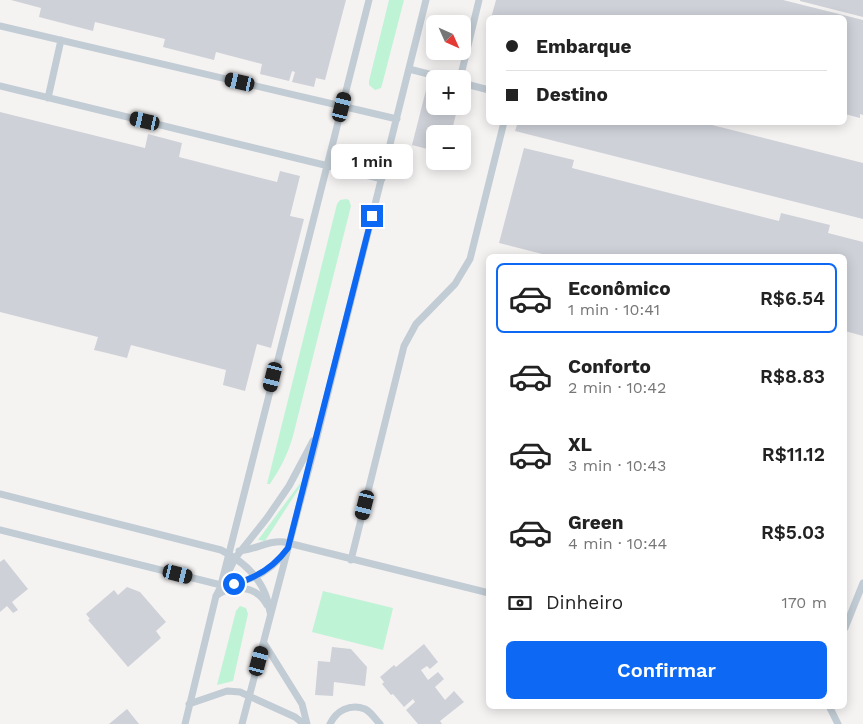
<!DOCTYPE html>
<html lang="pt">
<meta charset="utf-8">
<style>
body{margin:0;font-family:"Work Sans",sans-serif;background:#f6f6f6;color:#222;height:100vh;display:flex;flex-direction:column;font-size:19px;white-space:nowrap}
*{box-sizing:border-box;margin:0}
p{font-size:16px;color:#767676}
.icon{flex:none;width:28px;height:28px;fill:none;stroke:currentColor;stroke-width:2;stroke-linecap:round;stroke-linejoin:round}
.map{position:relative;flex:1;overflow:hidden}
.drawer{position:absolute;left:486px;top:254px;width:361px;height:455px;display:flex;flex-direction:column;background:#fff;border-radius:8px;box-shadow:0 2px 12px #0003}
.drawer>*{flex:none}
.hud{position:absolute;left:486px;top:15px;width:361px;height:110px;border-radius:8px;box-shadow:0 2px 12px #0003;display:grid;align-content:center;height:110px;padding:0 20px;background:#fff}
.needle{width:32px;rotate:135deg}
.buttons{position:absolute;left:426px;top:15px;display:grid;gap:10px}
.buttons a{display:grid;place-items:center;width:45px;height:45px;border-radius:8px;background:#fff;box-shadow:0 2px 12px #0003;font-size:25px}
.end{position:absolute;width:22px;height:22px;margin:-11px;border:6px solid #0d69f4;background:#fff;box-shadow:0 0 0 2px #fff}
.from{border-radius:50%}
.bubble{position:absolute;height:35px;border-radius:8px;background:#fff;box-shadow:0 2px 12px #0003;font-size:16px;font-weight:600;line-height:35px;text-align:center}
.car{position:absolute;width:15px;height:30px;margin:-15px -8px;border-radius:6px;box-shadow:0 0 4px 1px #0007;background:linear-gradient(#222 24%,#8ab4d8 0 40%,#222 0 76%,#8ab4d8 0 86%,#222 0)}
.hud b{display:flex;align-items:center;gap:18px;height:48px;font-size:19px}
.hud b+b{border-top:1px solid #e0e0e0}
.hud i{width:12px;height:12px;background:#222}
ul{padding:9px 0 0;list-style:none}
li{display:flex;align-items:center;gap:15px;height:70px;margin:0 10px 8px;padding:0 10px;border:2px solid transparent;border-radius:8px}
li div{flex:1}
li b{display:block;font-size:19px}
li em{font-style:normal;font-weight:600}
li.selected{border-color:#0d69f4}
li>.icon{width:45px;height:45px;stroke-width:1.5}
.pay{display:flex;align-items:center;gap:12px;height:55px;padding:0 20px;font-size:19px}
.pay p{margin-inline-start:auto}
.cta{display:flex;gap:10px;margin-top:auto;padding:10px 20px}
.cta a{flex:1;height:58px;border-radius:8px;background:#0d69f4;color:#fff;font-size:20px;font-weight:600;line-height:58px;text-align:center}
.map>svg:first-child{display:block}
.green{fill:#bff3d5}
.building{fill:#ced1d8}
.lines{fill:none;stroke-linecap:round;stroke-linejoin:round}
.lane{stroke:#c2ccd4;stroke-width:7}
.route{stroke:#0d69f4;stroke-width:6}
</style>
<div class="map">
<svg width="863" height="724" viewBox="0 0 863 724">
<rect width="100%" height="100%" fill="#f5f2f2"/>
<path class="green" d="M389,0h15l-22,85 -1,3 -6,2 -6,-5v-4z
M346,199l3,1 2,6 -58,230c-5,18 -13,33 -23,48h-3l70,-280 3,-4z
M301,482l-1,5 -35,54 -7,-1z
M323,591l70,17 -10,42 -71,-18z
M240,606l6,2 2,6 -15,67 -16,4 19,-74z"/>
<path class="building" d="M11,0h335l-21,80 -9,-2 -2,9 -22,-5 3,-10 -3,-1 -3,10 -29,-7 2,-10 -46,-12 -2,8 -51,-13 2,-8 -70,-17 -2,9 -54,-14 2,-9z
M496,0h287l80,20v95l-3,-1v4l-15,-4v-96h-354z
M800,0h63v17l-63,-16z
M426,90l9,2v14h23l-7,28h-16v17l-23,-6z
M0,112l145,36 3,-14 34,9 -3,14 98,25 3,-11 20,5 -10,40 14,3 -33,129 -14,-4 -12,47 -22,-6 3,-15 -95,-25 -4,13 -20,-5 -13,-3 4,-13 -98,-25z
M518,122h182l163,41v56l-348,-88z
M524,148l50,12 -2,8 207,53 2,-8 49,12 -2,8 35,9v94l-18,-5v-75h-295l-51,-13z
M4,559l24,30 -16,13 6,8 -5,3 -6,-7 -7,6v-50z
M127,587l13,5 26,30 -10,9 5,7 -33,29 -40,-47 2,-1 -4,-5 28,-24 4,5z
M424,644l14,18 -8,7 -3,-3 -6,4 7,10 10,-8 6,7 -9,8 10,13 9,-9 10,11 -24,19 2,3h-24l-12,-14 9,-8 -2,-3 -9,8 -11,-13 -2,1 -9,-11 2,-2 -4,-5 14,-12 2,2z
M332,647l19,2 16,18 -2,19 -31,-4 -1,14 -18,-1 3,-34 12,1z
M127,709l12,15h-30z"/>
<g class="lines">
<path class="lane" d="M0,26l397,93
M409,69l39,10
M460,79l19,-79
M462,83l27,7
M0,86l382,93
M48,98l13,-58
M0,494l221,56c26,13 45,32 49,62
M0,530l221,55c27,-2 49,-12 65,-34
M239,551c16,-1 29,-11 45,-9l205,51
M351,560l53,-214 12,-22 39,-40 15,-25 34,-137
M221,585l148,-585
M216,596c17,-13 41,-10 51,9
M845,628l18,-45
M264,643l38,61 5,20
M189,704l38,-13 13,1 55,25 9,7
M829,706l9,18
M185,724l31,-128 20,-39 31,-39 22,-32 24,-45
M242,724l71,-271 113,-453
M330,724c6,-13 20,-21 35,-15 6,3 10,10 15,15"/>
</g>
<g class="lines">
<path class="route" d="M234,584c23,-6 40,-17 54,-36l84,-332"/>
</g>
</svg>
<div class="buttons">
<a><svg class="needle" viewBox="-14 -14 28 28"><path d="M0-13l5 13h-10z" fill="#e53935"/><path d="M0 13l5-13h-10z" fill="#767676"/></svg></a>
<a>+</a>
<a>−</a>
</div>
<i class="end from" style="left:234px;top:584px"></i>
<i class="end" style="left:372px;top:216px"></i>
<div class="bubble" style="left:331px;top:144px;width:82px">1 min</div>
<i class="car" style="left:240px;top:82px;rotate:283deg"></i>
<i class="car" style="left:342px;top:107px;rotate:14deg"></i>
<i class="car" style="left:145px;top:121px;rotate:283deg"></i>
<i class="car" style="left:273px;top:377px;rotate:194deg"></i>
<i class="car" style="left:365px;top:505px;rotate:194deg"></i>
<i class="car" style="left:178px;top:574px;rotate:104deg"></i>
<i class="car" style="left:259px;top:661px;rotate:15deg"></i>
<div class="hud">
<b><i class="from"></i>Embarque</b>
<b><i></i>Destino</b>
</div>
<section class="drawer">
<ul>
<li class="selected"><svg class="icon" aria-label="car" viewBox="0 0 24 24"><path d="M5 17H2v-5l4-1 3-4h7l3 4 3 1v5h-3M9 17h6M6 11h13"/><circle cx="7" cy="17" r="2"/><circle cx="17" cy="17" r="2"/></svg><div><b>Econômico</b><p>1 min · 10:41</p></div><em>R$6.54</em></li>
<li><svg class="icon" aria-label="car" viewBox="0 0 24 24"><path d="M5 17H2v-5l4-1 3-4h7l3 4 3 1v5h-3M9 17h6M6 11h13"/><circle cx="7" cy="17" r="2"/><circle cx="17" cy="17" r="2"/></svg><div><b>Conforto</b><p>2 min · 10:42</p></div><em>R$8.83</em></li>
<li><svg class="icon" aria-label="car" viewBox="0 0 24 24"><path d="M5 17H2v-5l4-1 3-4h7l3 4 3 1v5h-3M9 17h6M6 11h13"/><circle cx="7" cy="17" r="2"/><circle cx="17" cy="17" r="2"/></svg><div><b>XL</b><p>3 min · 10:43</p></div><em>R$11.12</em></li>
<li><svg class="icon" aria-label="car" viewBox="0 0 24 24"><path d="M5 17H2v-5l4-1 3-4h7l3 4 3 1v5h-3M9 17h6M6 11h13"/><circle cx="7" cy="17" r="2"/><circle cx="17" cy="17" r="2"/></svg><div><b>Green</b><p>4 min · 10:44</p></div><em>R$5.03</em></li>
</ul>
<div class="pay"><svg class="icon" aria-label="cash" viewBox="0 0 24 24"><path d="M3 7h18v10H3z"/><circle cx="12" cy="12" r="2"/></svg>Dinheiro<p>170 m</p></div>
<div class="cta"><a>Confirmar</a></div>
</section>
</div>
